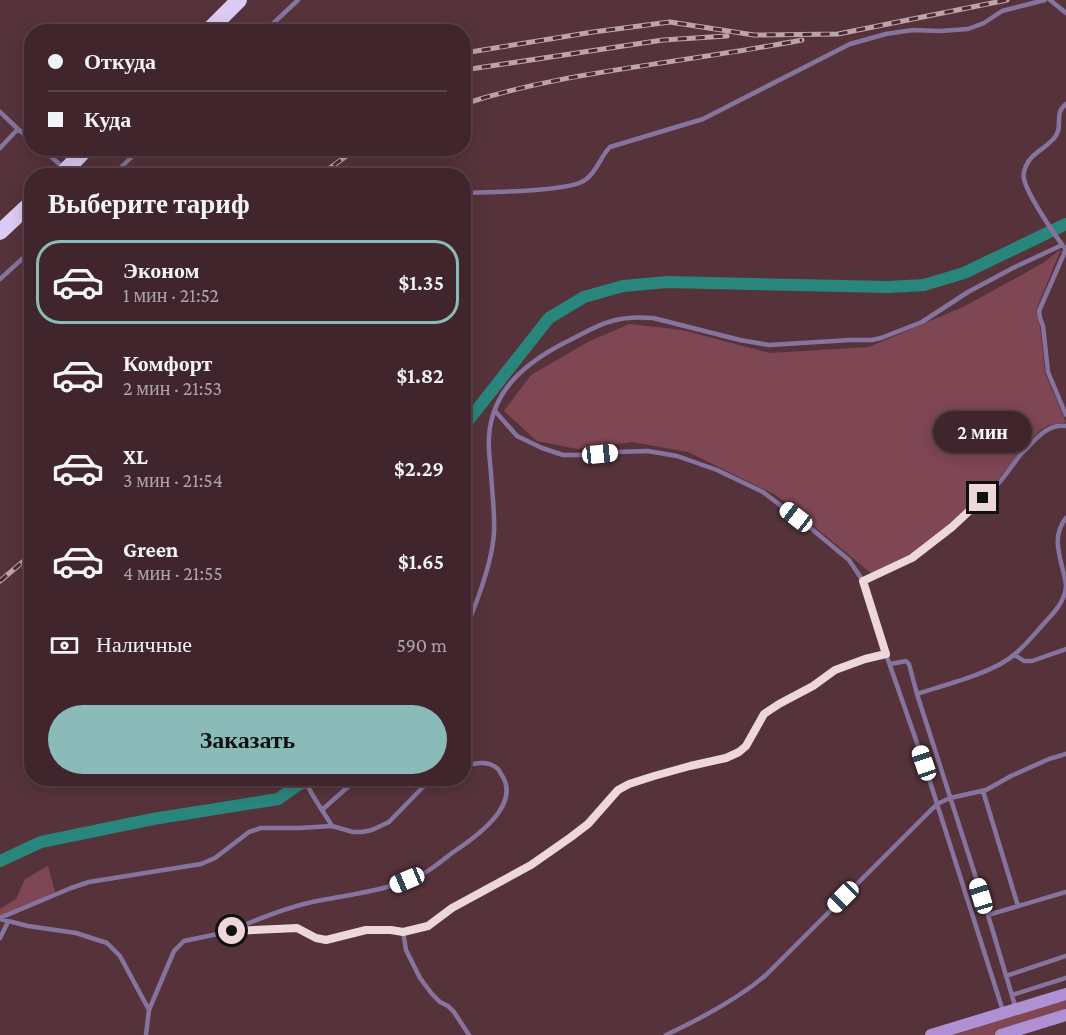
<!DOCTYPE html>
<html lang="ru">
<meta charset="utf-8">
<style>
body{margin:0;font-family:"Crimson Pro",serif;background:#4b3238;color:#f1f3f6;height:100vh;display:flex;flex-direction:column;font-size:22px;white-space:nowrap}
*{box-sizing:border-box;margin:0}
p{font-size:20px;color:#aea5a9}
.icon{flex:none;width:33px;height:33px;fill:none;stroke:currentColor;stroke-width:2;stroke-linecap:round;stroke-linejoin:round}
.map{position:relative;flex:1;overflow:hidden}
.sheet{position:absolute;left:24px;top:168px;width:447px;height:618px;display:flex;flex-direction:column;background:#40262c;border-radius:24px;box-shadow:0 3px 15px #0003,0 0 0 2px #594348}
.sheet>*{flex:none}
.hud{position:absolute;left:24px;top:24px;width:447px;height:132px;border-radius:24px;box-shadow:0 3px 15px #0003,0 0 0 2px #594348;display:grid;align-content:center;height:132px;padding:0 24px;background:#40262c}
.end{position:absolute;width:27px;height:27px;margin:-14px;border:8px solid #eed7db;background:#111;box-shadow:0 0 0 3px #111}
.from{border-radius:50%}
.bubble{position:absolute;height:42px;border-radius:21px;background:#40262c;box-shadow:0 3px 15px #0003,0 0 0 2px #594348;font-size:20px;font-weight:600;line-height:42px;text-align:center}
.car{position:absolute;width:18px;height:36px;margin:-18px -9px;border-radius:8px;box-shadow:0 0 4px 2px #0007;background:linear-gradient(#fff 24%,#345 0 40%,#fff 0 76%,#345 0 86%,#fff 0)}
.hud b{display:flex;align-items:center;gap:21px;height:57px;font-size:22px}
.hud b+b{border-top:2px solid #594348}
.hud i{width:15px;height:15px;background:#f1f3f6}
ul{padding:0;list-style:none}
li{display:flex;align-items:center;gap:18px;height:84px;margin:0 12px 9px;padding:0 12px;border:3px solid transparent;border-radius:24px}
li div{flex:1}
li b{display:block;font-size:22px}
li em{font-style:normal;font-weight:600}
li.active{border-color:#8bbbb9}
li>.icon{width:54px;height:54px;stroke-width:1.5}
h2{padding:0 24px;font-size:27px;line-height:72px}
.pay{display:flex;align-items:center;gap:15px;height:66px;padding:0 24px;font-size:22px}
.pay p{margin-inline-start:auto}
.primary-button{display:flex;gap:12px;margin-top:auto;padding:12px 24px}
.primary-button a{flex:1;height:69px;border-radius:36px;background:#8bbbb9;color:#111;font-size:24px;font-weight:600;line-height:69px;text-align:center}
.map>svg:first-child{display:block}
.green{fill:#7f4654}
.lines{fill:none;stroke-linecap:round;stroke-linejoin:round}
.canal{stroke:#29867c;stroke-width:12}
.lane{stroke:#87749e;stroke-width:4.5}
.secondary{stroke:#af91d3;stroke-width:12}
.highway{stroke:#dccbf4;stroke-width:16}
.rail-casing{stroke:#bea4a9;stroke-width:5}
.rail{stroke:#4b2931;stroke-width:3;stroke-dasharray:9;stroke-linecap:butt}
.route{stroke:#eed7db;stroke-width:8}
</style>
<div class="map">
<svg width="1066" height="1035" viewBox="0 0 1066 1035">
<rect width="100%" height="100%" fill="#56333b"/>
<path class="green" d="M1061,249l-25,61 4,16 5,47 21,49 -17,3 -10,6 -45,53 -44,41 -40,31 -39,17 -95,-78 -88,-43 -56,-10 -55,7 -40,-8 -33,-30 27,-36 57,-33 41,-18 53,6 88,23 99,-6 96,-41 78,-43z
M48,866l7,26 -55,25v-8l16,-10 9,-20z
M1066,996v19l-65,20h-60z"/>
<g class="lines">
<path class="canal" d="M464,426l85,-108 35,-21 39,-11 44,-4 221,5 36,-2 40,-12 102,-49
M0,861l41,-19 112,-23 125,-20 20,-14 16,-7"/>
<path class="lane" d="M1050,0l16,13
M264,32l34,-32
M0,112l18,17
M0,148l18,-19 14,12
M41,148l23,20
M112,176l29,-28
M464,193c23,-1 105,-1 121,-13 12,-8 15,-23 25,-33l93,-28 147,-75 36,-10 27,-4 27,1 28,-2 16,-6 18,-12 43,-11
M1064,247c-10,-13 -37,-53 -40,-68 -1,-4 0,-9 2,-13 5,-13 21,-18 29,-29 9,-11 -2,-23 11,-33
M1066,249l-27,62 1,7 3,8 5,46 18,43
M0,279l32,-29
M495,411l22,25 25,12 21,7h22l30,-3 33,-1 29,5 40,14 46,22 50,38 36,30 14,21 23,73 38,109 79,248
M863,581c16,-8 35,-14 50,-24 30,-19 58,-46 83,-71 11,-11 18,-25 29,-36 12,-12 22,-26 41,-24
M464,633c11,-26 29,-73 30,-101 1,-20 -2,-39 -3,-59 -1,-12 -3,-25 -2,-36 3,-48 38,-75 77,-95 15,-7 30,-17 46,-21 13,-4 27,-4 41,-3l87,22 29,5 81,-5h22l9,-2 41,-16 46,-30 45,-24 49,-23
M1015,655l9,6h8l34,-12
M890,664l16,-3 3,3 8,30c27,-9 77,-21 98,-40 12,-10 22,-23 32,-34 9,-9 19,-22 19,-35 -3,-23 -17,-46 0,-67
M917,694l71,221 28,94
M304,778c7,18 19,32 28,48
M983,791l35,115
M323,809l35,-31
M988,915l78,-23
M0,918l71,-30 18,-6 112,-18 14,-6 34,-26 12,-4h38l33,-2 21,6h9l10,-2 17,-8 34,-35 14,-9
M0,919l28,7 48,7 31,10 13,13 29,54
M235,929c25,-11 51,-21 77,-27 39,-8 78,-11 114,-30 9,-5 18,-13 26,-19 21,-14 68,-46 51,-76 -2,-2 -3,-6 -5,-8 -10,-9 -23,-6 -34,-3
M403,931l3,19 14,28 12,16 8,8 8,4 6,6 15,23
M0,938l8,-16
M1006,976l60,-20
M1012,995l54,-17
M146,1035l3,-25 25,-59 10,-10 48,-10 65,-3 19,10 10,2 47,-11 30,2 18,-3 15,-7 16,-13 79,-43 29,-20 28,-21 30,-34 11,-6 8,-3 53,-15 36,-8 13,-6 6,-6 19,-32 15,-10 34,-18 22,-16 30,-11 21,-5
M666,1035c34,-16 72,-36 100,-60l171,-171 13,-6 36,-8 25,-14 38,-17 17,-5"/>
<path class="secondary" d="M931,1035l135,-41
M1001,1035l65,-20"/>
<path class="highway" d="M207,32l32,-32
M60,176l27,-28
M0,232l32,-30"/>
<g class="rail-casing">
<path id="rail" d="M464,53l129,-21 77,-10 84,13 84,-1 169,-34
M464,70l199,-30 64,-4
M464,104c64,-21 131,-31 197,-41 47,-7 94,-14 141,-23
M319,176l26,-19 16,-9
M0,581l32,-27"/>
</g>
<use href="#rail" class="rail"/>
</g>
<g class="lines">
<path class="route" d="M232,931l65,-3 19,10 10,2 40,-10h25l12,2 25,-6 24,-18 79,-43 40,-28 17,-13 30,-34 11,-6 25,-8 36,-10 36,-8 13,-6 7,-6 18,-32 15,-10 34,-18 22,-16 30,-11 21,-5 -23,-73 49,-23 40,-31 31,-29"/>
</g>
</svg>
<i class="end from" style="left:232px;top:931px"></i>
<i class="end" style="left:983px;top:498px"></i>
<div class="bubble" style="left:933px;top:411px;width:99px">2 мин</div>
<i class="car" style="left:600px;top:454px;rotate:84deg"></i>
<i class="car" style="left:796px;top:517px;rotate:308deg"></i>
<i class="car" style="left:924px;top:763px;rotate:341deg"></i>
<i class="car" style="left:407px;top:880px;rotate:247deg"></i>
<i class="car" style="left:981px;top:896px;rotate:343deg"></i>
<i class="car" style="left:843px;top:897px;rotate:225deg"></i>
<div class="hud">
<b><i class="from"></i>Откуда</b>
<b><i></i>Куда</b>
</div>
<section class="sheet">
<h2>Выберите тариф</h2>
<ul>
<li class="active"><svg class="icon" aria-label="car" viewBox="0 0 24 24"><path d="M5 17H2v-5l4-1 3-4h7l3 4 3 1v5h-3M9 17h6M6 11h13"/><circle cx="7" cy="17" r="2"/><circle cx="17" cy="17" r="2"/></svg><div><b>Эконом</b><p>1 мин · 21:52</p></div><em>$1.35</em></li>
<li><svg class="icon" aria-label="car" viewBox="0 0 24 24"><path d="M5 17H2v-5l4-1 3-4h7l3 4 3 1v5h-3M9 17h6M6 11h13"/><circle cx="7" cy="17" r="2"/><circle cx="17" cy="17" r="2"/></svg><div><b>Комфорт</b><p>2 мин · 21:53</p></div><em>$1.82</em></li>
<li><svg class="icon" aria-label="car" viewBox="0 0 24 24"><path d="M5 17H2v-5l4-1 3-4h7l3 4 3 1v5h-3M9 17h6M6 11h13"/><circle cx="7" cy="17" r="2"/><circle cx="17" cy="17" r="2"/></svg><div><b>XL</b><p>3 мин · 21:54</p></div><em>$2.29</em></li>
<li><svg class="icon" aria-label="car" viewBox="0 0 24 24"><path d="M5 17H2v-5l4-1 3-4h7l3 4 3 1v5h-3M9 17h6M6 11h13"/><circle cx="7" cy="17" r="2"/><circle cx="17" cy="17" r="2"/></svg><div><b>Green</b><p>4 мин · 21:55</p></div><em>$1.65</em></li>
</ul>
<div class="pay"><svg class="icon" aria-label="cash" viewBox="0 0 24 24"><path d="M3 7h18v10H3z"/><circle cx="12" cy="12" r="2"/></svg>Наличные<p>590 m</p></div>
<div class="primary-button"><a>Заказать</a></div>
</section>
</div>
